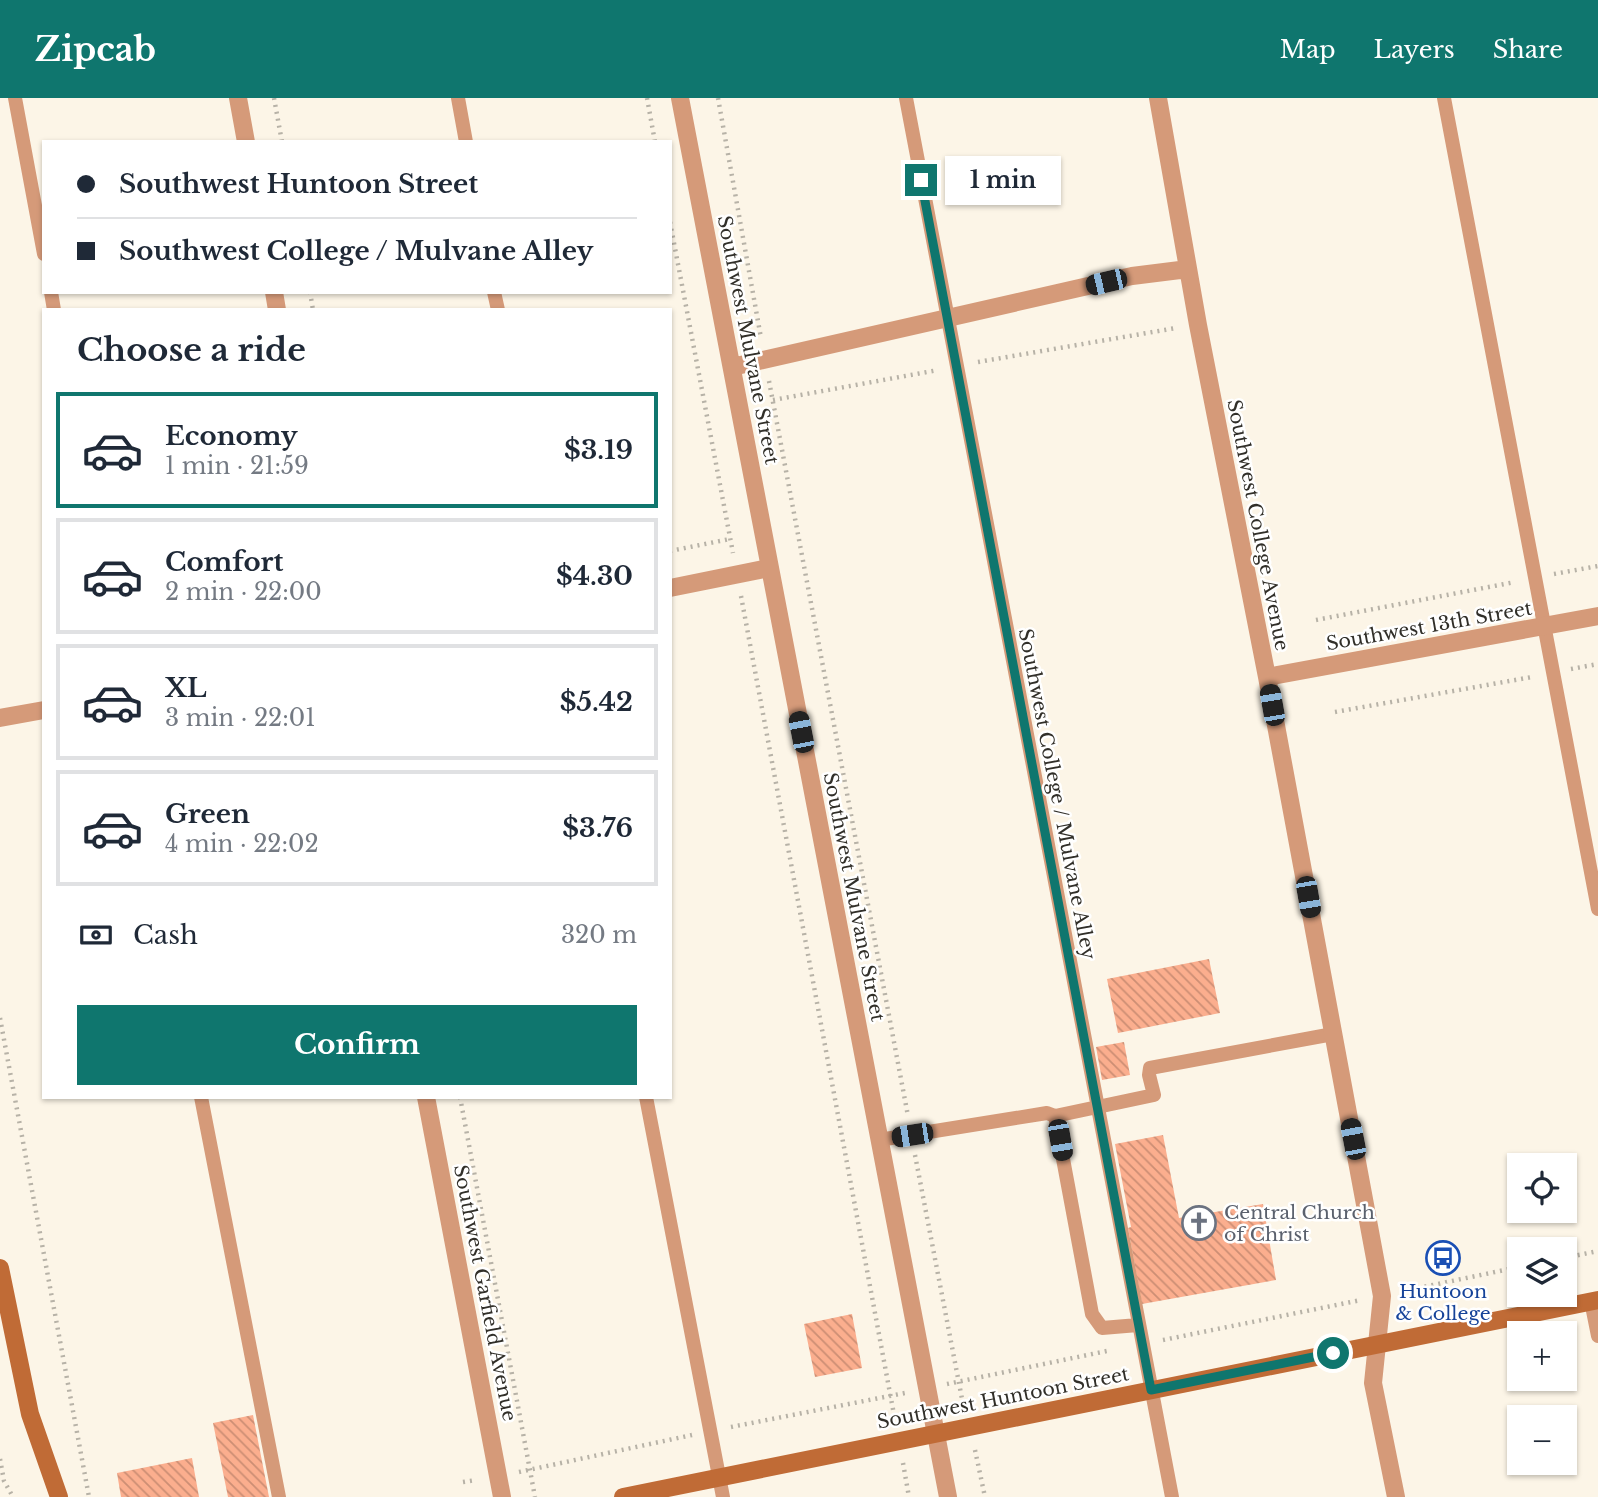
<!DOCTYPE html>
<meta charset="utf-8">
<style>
body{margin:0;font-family:"Libre Baskerville",serif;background:#f2f2f3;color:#1f2937;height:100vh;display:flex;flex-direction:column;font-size:26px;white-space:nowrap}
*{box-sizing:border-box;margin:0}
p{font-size:23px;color:#747a83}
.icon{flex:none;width:38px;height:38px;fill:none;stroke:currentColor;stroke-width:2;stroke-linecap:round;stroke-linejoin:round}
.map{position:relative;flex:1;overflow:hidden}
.drawer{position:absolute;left:42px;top:210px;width:630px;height:791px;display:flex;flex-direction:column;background:#fff;border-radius:0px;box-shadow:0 2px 5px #0004}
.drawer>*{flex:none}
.banner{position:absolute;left:42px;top:42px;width:630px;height:154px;border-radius:0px;box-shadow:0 2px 5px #0004;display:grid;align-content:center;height:154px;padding:0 35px;background:#fff}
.controls{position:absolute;left:1507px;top:1055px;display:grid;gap:14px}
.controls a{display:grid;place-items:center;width:70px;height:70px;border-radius:0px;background:#fff;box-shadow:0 2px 5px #0004;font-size:35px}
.end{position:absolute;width:32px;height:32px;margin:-16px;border:9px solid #0f766e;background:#fff;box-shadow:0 0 0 4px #fff}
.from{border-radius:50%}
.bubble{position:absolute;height:49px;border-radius:0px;background:#fff;box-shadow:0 2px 5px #0004;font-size:23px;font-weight:700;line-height:49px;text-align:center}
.car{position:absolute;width:21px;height:42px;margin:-21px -10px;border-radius:9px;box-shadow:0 0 5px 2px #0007;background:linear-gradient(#222 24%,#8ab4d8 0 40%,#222 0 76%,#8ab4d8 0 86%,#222 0)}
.banner b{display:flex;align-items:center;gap:24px;height:66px;font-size:26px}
.banner b+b{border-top:2px solid #e0e1e3}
.banner i{width:18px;height:18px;background:#1f2937}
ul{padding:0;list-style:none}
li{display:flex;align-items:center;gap:21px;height:116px;margin:0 14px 10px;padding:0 21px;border:4px solid #e0e1e3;border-radius:0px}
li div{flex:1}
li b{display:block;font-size:26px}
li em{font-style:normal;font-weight:700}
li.current{border-color:#0f766e}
li>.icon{width:63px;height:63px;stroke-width:1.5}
h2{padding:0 35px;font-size:32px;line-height:84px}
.pay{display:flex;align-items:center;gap:18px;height:77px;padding:0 35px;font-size:26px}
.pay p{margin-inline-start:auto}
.action{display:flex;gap:14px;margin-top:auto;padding:14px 35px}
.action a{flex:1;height:80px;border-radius:0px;background:#0f766e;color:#fff;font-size:28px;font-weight:700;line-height:80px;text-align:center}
header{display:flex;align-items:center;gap:42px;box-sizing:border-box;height:98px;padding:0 35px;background:#0f766e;color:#fff}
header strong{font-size:33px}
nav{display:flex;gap:38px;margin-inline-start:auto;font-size:24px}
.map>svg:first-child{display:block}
.building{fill:url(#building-back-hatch)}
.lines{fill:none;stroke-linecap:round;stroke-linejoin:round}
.path{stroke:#b7b2a7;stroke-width:4.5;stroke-dasharray:2 5;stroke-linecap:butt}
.service{stroke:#d59a79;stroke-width:14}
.minor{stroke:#d59a79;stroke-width:18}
.secondary{stroke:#c06b36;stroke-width:18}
.route{stroke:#0f766e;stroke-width:9}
.labels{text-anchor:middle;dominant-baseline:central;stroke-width:5;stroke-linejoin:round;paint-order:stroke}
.street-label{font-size:19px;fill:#312f29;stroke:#fff}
.worship-label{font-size:19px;fill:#5b616d;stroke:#fff;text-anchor:start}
.transit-label{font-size:19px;fill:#164399;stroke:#fff}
</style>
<header>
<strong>Zipcab</strong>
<nav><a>Map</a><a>Layers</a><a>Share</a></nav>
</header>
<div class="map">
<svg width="1598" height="1399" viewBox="0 0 1598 1399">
<defs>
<pattern id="building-back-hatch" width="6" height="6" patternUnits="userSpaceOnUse" patternTransform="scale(1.75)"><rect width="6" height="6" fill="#fbae8e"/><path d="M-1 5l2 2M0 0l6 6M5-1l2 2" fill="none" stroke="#cc8e74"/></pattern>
</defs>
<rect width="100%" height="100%" fill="#fcf5e7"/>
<path class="building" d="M1209,861l11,54 -102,20 -11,-54z
M1124,944l6,33 -28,5 -6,-33z
M1163,1037l16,83 84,-14 13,76 -134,24 -14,-76 3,-1 -16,-83z
M852,1216l10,54 -47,9 -11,-53z
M253,1317l16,82h-41l-15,-74z
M192,1360l7,39h-78l-4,-24z"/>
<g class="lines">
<path class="path" d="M274,0l8,44
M647,0l8,44
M718,0l43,240
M670,124l63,331
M310,194l3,18
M978,264l198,-34
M769,283l139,735
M773,302l165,-30
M670,453l60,-12
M1554,476l44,-8
M741,498l154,824
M1316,522l199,-38
M1571,571l27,-5
M1335,614l197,-35
M0,920l89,479
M460,999l75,400
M915,1057l48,249
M1564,1160l34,-7
M1404,1193l115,-24
M1163,1242l198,-40
M947,1286l160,-33
M731,1329l174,-34
M975,1352l10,47
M0,1361l4,22 9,16
M903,1365l6,34
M519,1374l173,-37
M463,1384l13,-2"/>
<path class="service" d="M15,0l29,156
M458,0l8,44
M906,0l266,1399
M1444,0l154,811
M51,194l3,18
M494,194l4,18
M201,999l78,400
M646,999l77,400
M1055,1018l99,-21 -5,-20 1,-7 183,-34
M879,1042l168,-27 8,3 37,198 10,14 36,-3
M1591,1203l7,35"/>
<path class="minor" d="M238,0l8,44
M680,0l268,1399
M1158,0l40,227 69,352 115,619 -9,87 23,114
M274,194l3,18
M732,269l400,-91 56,-7
M670,490l99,-20
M1267,579l331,-61
M0,620l44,-8
M426,999l76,400"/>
<path class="secondary" d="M0,1170l30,146 29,83
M623,1399l975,-197"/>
</g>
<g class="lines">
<path class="route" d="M921,82l230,1210 182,-37"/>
</g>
<defs>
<g id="church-ring" transform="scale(1.75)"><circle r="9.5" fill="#fff" stroke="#6b7280" stroke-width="1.5"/><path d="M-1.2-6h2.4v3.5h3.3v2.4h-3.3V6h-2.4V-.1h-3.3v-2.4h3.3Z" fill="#6b7280"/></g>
<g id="bus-ring" transform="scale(1.75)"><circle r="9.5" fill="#fff" stroke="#1a4fb4" stroke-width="1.5"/><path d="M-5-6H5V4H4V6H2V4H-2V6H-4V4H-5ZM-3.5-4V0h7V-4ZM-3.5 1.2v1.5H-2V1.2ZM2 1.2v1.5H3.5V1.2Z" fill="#1a4fb4"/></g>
</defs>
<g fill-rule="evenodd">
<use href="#church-ring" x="1199" y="1125"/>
<use href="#bus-ring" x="1443" y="1160"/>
</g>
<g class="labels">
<g class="street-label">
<text transform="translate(748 242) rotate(79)">Southwest Mulvane Street</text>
<text transform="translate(1258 427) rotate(79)">Southwest College Avenue</text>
<text transform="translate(1429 528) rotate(-10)">Southwest 13th Street</text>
<text transform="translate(1057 696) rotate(79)">Southwest College / Mulvane Alley</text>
<text transform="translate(854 799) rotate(79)">Southwest Mulvane Street</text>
<text transform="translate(485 1195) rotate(79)">Southwest Garfield Avenue</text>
<text transform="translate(1003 1300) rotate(-11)">Southwest Huntoon Street</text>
</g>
<g class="worship-label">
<text x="1224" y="1114">Central Church<tspan x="1224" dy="22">of Christ</tspan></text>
</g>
<g class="transit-label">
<text x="1443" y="1193">Huntoon<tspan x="1443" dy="22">&amp; College</tspan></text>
</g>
</g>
</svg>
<div class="controls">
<a><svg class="icon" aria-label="locate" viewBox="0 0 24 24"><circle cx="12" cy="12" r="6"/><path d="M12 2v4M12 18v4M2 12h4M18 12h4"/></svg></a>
<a><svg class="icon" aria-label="layers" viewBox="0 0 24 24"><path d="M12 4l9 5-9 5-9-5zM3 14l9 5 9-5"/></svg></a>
<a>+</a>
<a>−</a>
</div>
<i class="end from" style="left:1333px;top:1255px"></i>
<i class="end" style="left:921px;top:82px"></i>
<div class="bubble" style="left:945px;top:58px;width:116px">1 min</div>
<i class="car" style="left:1106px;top:184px;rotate:257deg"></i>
<i class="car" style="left:1272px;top:607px;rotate:350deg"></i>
<i class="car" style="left:801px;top:634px;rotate:349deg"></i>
<i class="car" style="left:1308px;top:799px;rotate:170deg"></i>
<i class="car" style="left:912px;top:1037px;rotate:261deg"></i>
<i class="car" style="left:1353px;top:1041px;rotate:349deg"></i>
<i class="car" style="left:1060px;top:1042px;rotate:170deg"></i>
<div class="banner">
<b><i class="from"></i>Southwest Huntoon Street</b>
<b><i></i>Southwest College / Mulvane Alley</b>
</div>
<section class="drawer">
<h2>Choose a ride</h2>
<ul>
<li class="current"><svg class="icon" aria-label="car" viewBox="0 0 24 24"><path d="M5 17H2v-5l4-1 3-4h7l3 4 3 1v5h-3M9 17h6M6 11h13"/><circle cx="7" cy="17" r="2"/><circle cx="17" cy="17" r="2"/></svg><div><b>Economy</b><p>1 min · 21:59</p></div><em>$3.19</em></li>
<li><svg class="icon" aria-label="car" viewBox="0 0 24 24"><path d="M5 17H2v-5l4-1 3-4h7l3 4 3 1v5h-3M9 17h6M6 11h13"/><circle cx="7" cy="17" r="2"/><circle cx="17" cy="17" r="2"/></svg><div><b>Comfort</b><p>2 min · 22:00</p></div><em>$4.30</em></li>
<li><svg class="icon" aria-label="car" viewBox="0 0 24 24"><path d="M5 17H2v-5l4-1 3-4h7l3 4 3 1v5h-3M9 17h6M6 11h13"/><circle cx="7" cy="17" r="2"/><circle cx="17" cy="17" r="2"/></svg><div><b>XL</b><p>3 min · 22:01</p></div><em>$5.42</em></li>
<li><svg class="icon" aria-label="car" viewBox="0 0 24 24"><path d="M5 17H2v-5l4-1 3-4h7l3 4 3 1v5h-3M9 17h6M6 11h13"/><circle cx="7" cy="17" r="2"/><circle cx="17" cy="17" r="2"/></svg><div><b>Green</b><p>4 min · 22:02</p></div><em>$3.76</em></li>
</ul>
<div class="pay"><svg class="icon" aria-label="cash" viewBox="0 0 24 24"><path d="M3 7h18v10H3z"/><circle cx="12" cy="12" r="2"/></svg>Cash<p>320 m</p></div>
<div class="action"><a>Confirm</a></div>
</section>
</div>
